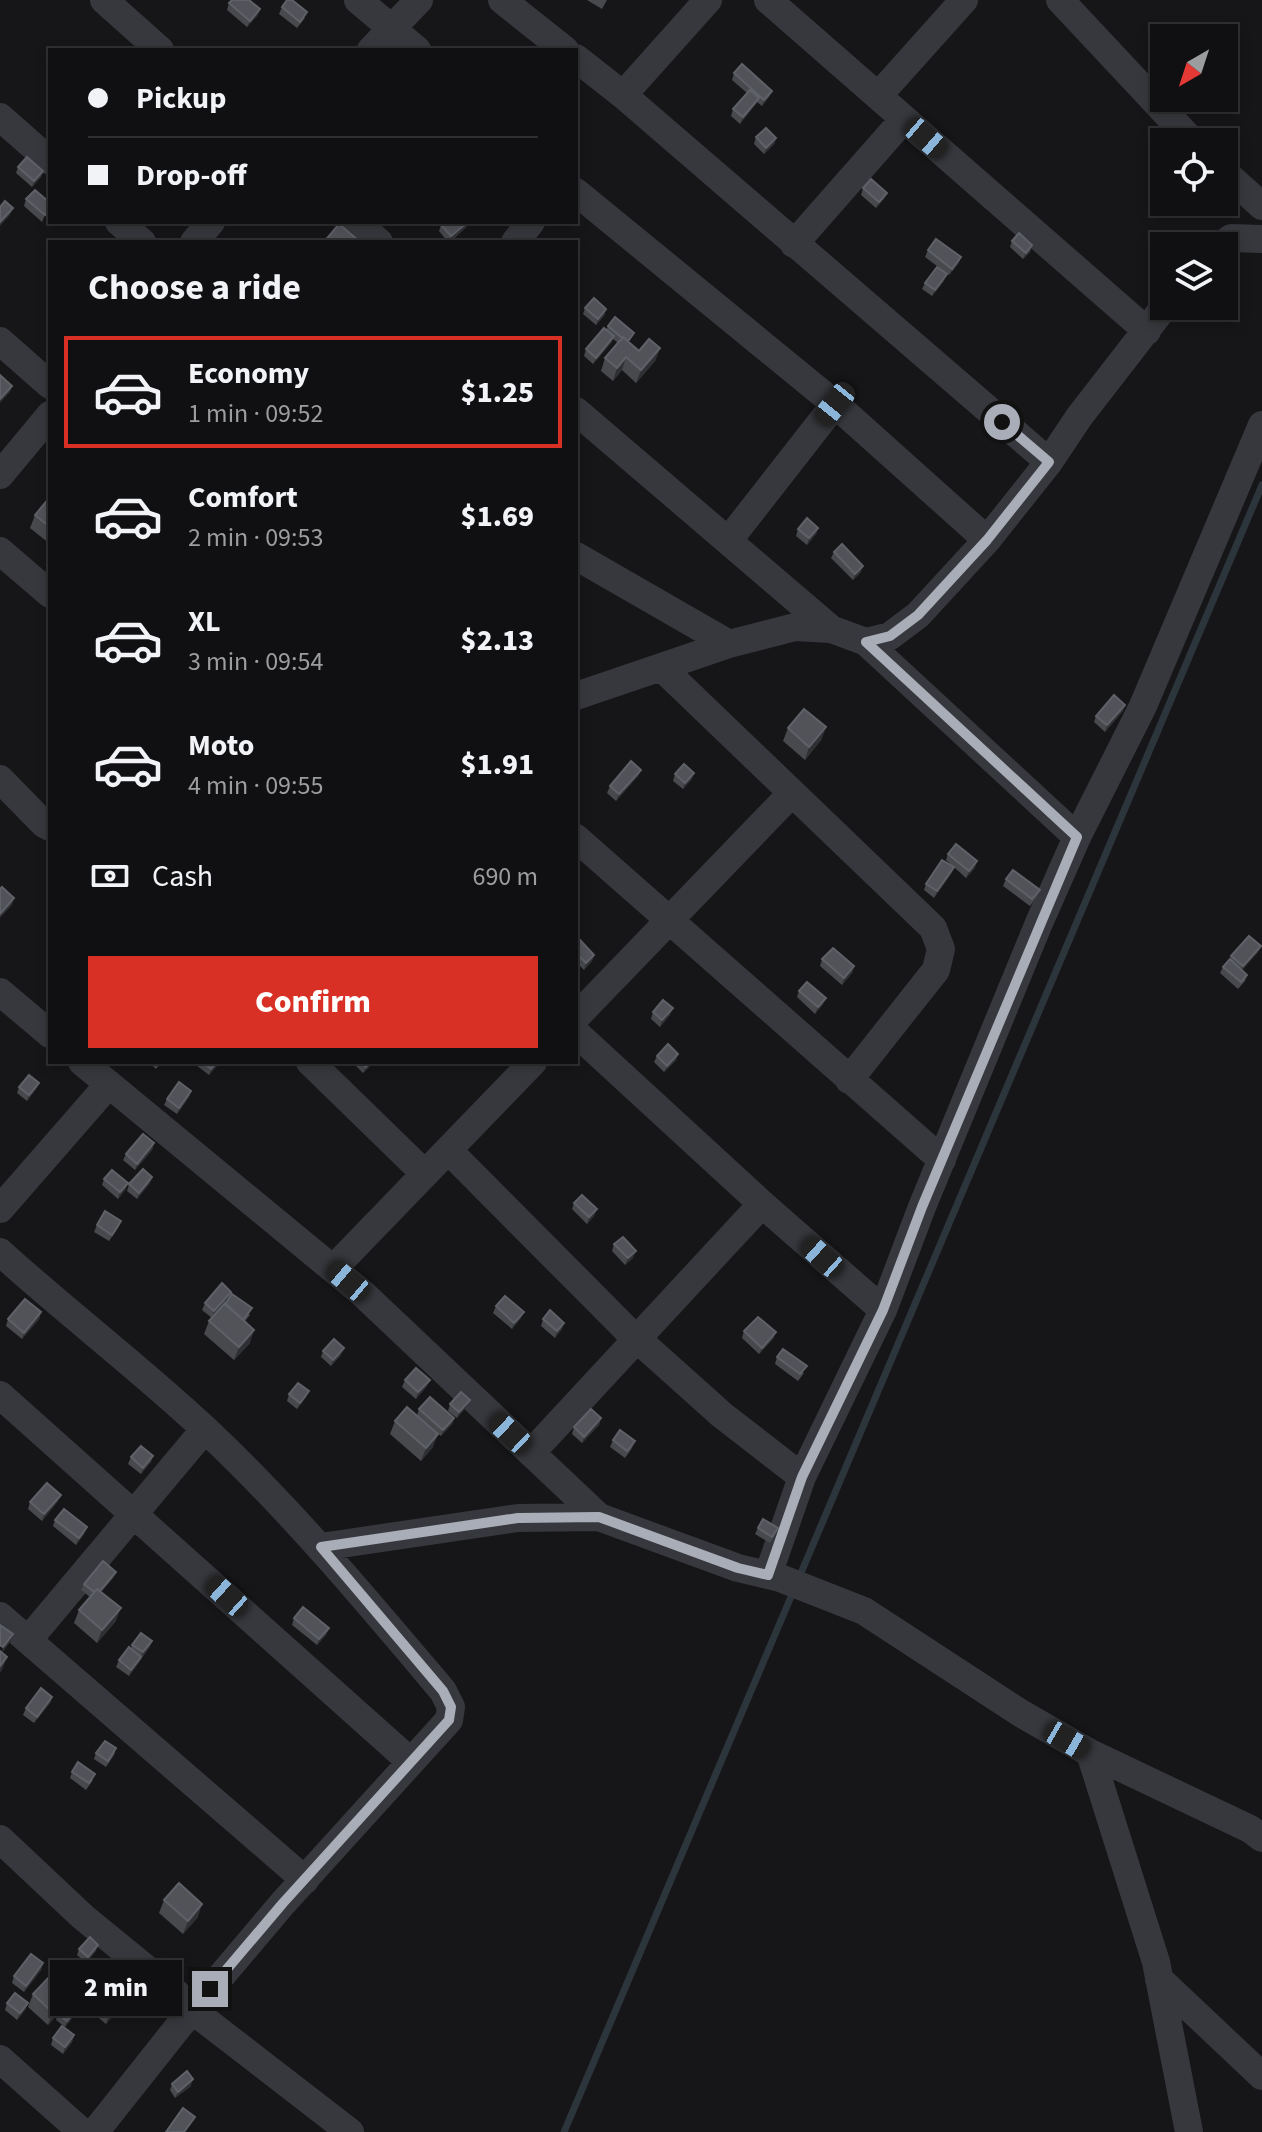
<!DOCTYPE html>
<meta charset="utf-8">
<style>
body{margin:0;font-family:"Source Sans 3",sans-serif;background:#19191b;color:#f1f3f6;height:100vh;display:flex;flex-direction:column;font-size:30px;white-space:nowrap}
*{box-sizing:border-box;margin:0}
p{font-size:26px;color:#9c9d9f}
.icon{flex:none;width:44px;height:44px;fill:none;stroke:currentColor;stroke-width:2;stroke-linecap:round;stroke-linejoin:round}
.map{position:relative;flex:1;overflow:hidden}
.sheet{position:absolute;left:48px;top:240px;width:530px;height:824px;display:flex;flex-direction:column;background:#101012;border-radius:0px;box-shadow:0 4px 12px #0003,0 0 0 2px #303032}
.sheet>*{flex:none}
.banner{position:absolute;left:48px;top:48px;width:530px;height:176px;border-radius:0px;box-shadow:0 4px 12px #0003,0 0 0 2px #303032;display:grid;align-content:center;height:176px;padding:0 40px;background:#101012}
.needle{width:52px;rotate:219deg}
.buttons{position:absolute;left:1150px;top:24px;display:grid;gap:16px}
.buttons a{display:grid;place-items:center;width:88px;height:88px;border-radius:0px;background:#101012;box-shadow:0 4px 12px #0003,0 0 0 2px #303032;font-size:40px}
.end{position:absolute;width:36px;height:36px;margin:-18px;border:10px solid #a8adb8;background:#111;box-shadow:0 0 0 4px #111}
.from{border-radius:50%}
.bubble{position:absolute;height:56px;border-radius:0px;background:#101012;box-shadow:0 4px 12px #0003,0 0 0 2px #303032;font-size:26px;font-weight:800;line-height:56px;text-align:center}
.car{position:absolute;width:24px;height:48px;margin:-24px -12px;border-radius:10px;box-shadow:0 0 6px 2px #0007;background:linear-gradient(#222 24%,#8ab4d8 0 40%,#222 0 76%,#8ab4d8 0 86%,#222 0)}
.banner b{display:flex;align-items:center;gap:28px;height:76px;font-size:30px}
.banner b+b{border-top:2px solid #303032}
.banner i{width:20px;height:20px;background:#f1f3f6}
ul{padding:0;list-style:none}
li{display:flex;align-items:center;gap:24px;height:112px;margin:0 16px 12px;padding:0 24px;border:4px solid transparent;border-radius:0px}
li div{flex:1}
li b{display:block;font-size:30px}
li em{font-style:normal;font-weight:800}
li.selected{border-color:#d93025}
li>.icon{width:72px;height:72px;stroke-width:1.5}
h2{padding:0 40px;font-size:36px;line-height:96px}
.pay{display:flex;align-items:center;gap:20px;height:88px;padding:0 40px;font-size:30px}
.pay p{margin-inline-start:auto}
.button{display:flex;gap:16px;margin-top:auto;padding:16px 40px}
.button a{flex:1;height:92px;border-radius:0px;background:#d93025;color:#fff;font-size:32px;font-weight:800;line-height:92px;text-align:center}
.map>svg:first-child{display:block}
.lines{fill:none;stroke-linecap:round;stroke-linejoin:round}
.stream{stroke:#2c353c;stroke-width:7}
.minor{stroke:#37383d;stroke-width:28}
.wall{fill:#47494d}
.shaded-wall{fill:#2f3033}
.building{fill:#525359;stroke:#5f6168;stroke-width:2}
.route{stroke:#a8adb8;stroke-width:10}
</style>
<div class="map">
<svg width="1262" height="2132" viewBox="0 0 1262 2132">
<rect width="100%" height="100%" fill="#161618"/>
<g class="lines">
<path class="stream" d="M798,1580l464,-1095
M564,2132l229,-540"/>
<path class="minor" d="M104,0l56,50
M358,0l59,50
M502,0l63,50
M768,0l379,331
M1060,0l133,142
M371,50l48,-50
M576,58l47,37 426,367
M623,95l85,-95
M878,96l86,-96
M0,117l50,44
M1224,172l38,34
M576,192l259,212 152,136
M119,222l23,20
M356,222l23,20
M194,242l17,-20
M515,242l16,-20
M794,244l110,-125
M1220,246l11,-8 31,1
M0,341l50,44
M576,411l255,218
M0,475l50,-60
M728,541l107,-137
M0,551l50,43
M576,556l153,88
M866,642l211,195
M661,667l272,261 8,21 -5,21 -87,110
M576,696l153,-52 66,-17 36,2 35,13 24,-6 28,-21 69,-75 62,-78 30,-45 86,-111
M0,779l44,45 6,3
M576,838l366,322
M0,992l50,42
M576,1017l215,-223
M576,1033l186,171 121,106
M82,1062l280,231 237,224
M310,1062l115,112
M448,1150l178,179 96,86 80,62
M0,1209l109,-125
M0,1252c67,61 140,116 207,179 85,80 160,170 236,260l8,16 -2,13 -166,183 -104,123 -84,106
M333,1269l200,-207
M0,1395l411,367
M531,1453l231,-249
M321,1547l197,-29 81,-1 139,51 42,10 84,33 158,103 68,39 160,76 12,9
M768,1575l34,-98 81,-167 39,-103 117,-284 38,-86 66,-131 119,-281
M0,1616l305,264
M29,1639l176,-210
M1090,1753l66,209 33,170
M0,1839l83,78 93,76 16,17 158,122
M1159,1979l103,97
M0,2059l82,73"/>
</g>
<path class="wall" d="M587,0h20l-5,9z
M229,3l31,6 -3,7 -10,11 -20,-17z
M282,7l23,11 -8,10 -18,-14z
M734,73l38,18 -3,6 -7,9 -5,-4 -17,22 -9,-8 2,-7 14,-16 -15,-13z
M756,137l20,1 -2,6 -10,10 -10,-10z
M18,167l25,4 -2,6 -9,10 -16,-14z
M863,188l21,11 -8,9 -15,-13z
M26,199l24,4 -8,19 -18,-16z
M444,222h28l-22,20h-2l-9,-11 2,-6z
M1012,241l20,4 -2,7 -7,7 -13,-12z
M928,250l33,7 -3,7 -9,11 -24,-18z
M944,281l-12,15 -10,-7 3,-6z
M585,308l21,1 -2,7 -8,9 -13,-11z
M608,326l26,7 -5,9 10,9 21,-3 -5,13 -19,22 -14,-13 -9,11 -12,-10 4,-13 13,-15 -5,-4 -2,4 -18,21 -9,-8 2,-7 20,-19z
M50,497v47l-20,-16 5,-13z
M818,528l-2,6 -9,11 -11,-9 2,-7z
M834,552l27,20 -8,8 -22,-22z
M1123,711l-18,21 -11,-10 2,-6z
M826,727l-5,13 -16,20 -22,-19 5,-13z
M641,770l-3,6 -22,25 -9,-8 3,-7z
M694,773l-3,7 -8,9 -10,-8 2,-7z
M948,854l27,14 -9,10 -20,-18z
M954,867l-3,7 -17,24 -10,-8 2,-6z
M1006,879l34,11 -3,6 -7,10 -27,-20z
M576,943l18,12 -2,6 -8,9 -8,-8z
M1261,946l-3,6 -16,18 5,5 -2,6 -7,8 -18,-16 3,-6 7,-8 1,-3z
M822,959l32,7 -2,7 -10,12 -22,-19z
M799,991l24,13 -8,10 -18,-17z
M653,1012l17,3 -10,12 -9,-8z
M678,1054l-2,6 -12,12 -10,-10 3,-6z
M148,1062h14l-6,7z
M197,1062h21l-1,4 -8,9 -13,-10z
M352,1062h22l-11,11z
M39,1083l-3,6 -9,12 -10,-8 2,-6z
M191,1091l-2,6 -12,17 -13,-9 3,-6z
M154,1143l-2,7 -17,20 -12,-10 3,-6z
M104,1179l24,4 -3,7 -7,9 -16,-14z
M150,1183l-13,16 -10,-8 2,-7z
M574,1203l23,6 -3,7 -7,8 -15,-15z
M121,1221l-3,7 -9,13 -15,-9 3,-7z
M614,1244l19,14 -8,7 -13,-14z
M229,1298l21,17 -5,6 5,22 -16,17 -30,-26 5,-13 3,-3 -10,-8 3,-7z
M496,1306l25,12 -9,11 -19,-16z
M41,1312l-2,7 -17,20 -16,-13 2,-7z
M543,1319l19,10 -7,9 -14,-12z
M744,1331l32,1 -3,7 -14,15 -17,-16z
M323,1351l18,4 -10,11 -10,-9z
M777,1357l27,16 -6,8 -23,-17z
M405,1380l22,6 -11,13 -14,-12z
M289,1394l17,3 -9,12 -10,-8z
M470,1400l-3,6 -10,12 -9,-7 2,-7z
M419,1409l35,9 -2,6 -11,12 -24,-21z
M601,1418l-2,7 -17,18 -10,-9 2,-7z
M395,1421l38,26 -12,14 -31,-27z
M613,1440l22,1 -3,7 -7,10 -15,-11z
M131,1457l20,5 -10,12 -13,-10z
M58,1501l-16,20 -14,-12 2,-7z
M55,1520l32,7 -3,7 -8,11 -23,-19z
M758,1528l17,7 -5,8 -15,-9z
M113,1578l-12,14 15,29 -19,22 -23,-20 5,-13 11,-13 -9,-7 3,-6z
M294,1618l35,10 -3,7 -9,10 -25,-20z
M152,1641l-3,7 -20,28 -13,-9 3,-7 12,-12 1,-3z
M52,1697l-2,6 -16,20 -11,-8 3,-7z
M116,1748l-2,7 -8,12 -12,-8 2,-6z
M72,1772l21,8 -7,10 -16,-12z
M164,1900l34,17 -15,17 -24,-21z
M79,1949l17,2 -10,12 -9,-8z
M43,1963l-2,7 -17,22 -12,-9 2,-7z
M86,1980l29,33 -9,11 -23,-19 -18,22 -9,-7 2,-6 5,-6 -15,17 -20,-18 5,-13 36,7z
M7,2003h21l-3,7 -8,10 -12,-10z
M74,2035l-2,7 -9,12 -12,-9 2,-7z
M172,2084l19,2 -16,12 -5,-8z"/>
<path class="shaded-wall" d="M260,9l-3,7 -10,11 3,-6z
M772,91l-3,6 -7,9 2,-6z
M759,98l-3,6 -16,20 3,-7z
M776,138l-2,6 -10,10 2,-6z
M43,171l-2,6 -9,10 2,-6z
M887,193l-3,6 -8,9 3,-6z
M13,208l-3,7 -10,11v-4z
M468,222h4l-23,20 2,-6z
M1032,245l-2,7 -7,7 3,-6z
M961,257l-3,7 -9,11 3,-6z
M947,274l-3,7 -12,15 3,-6z
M606,309l-2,7 -8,9 2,-6z
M614,336l-3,7 -18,21 3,-6z
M660,348l-5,13 -19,22 5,-13z
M626,357l-4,13 -9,11 4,-13z
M12,386l-2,6 -10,11v-4z
M818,528l-2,6 -9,11 2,-7z
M863,566l-2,6 -8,8 2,-6z
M1125,705l-2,6 -18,21 2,-7z
M826,727l-5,13 -16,20 4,-13z
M641,770l-3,6 -22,25 3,-7z
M694,773l-3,7 -8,9 2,-6z
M977,861l-2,7 -9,10 3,-7z
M954,867l-3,7 -17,24 3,-7z
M14,898l-2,7 -12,13v-4z
M1261,946l-3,6 -18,21 3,-7z
M594,955l-2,6 -8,9 2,-7z
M854,966l-2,7 -10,12 2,-7z
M826,998l-3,6 -8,10 3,-7z
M673,1008l-3,7 -10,12 2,-7z
M678,1054l-2,6 -12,12 3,-6z
M217,1062h1l-1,4 -8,9 2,-6z
M370,1062h4l-11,11 3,-6z
M39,1083l-3,6 -9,12 2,-6z
M191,1091l-2,6 -12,17 2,-6z
M154,1143l-2,7 -17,20 2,-6z
M152,1177l-2,6 -13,16 2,-6z
M128,1183l-3,7 -7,9 2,-7z
M597,1209l-3,7 -7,8 2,-7z
M636,1251l-3,7 -8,7 3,-7z
M231,1292l-2,6 -17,20 2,-7z
M41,1312l-2,7 -17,20 2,-6z
M524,1312l-3,6 -9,11 2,-6z
M564,1323l-2,6 -7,9 2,-7z
M254,1330l-4,13 -16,17 5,-13z
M776,1332l-3,7 -14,15 3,-6z
M344,1348l-3,7 -10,11 2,-6z
M430,1380l-3,6 -11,13 2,-7z
M309,1391l-3,6 -9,12 3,-6z
M470,1400l-3,6 -10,12 2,-6z
M454,1418l-2,6 -11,12 2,-6z
M601,1418l-2,7 -17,18 2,-6z
M438,1434l-5,13 -12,14 5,-13z
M153,1456l-2,6 -10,12 2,-6z
M61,1495l-3,6 -16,20 2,-7z
M87,1527l-3,7 -8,11 3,-7z
M116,1572l-3,6 -19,23 2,-7z
M121,1608l-5,13 -19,22 5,-13z
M329,1628l-3,7 -9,10 2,-6z
M13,1634l-2,7 -10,13 2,-7z
M152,1641l-3,7 -8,11 2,-7z
M7,1657l-5,13 -2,3v-7z
M141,1657l-2,6 -10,13 2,-6z
M52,1697l-2,6 -16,20 3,-6z
M202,1904l-4,13 -15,17 5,-13z
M98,1945l-2,6 -10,12 2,-6z
M43,1963l-2,7 -17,22 2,-6z
M73,1989l-5,13 -20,23 4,-13z
M85,1998l-2,7 -18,22 2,-6z
M28,2003l-3,7 -8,10 3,-7z
M117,2007l-2,6 -9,11 2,-7z
M74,2035l-2,7 -9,12 2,-7z
M193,2079l-2,7 -16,12 3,-6z"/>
<path class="building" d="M232,0h17l11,9 -10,12 -21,-18z
M287,0h5l15,12 -7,10 -18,-15z
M742,64l30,27 -8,9 -30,-27z
M750,90l9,8 -16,19 -10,-8z
M766,128l10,10 -10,10 -10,-11z
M27,157l16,14 -9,10 -16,-14z
M871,179l16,14 -8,9 -16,-14z
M35,190l15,13v6l-5,6 -19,-16z
M5,201l8,7 -13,14v-15z
M444,222h24l-17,14 -10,-11z
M339,224l21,18h-36z
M1019,233l13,12 -6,8 -14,-12z
M936,239l25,18 -9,12 -24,-19z
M937,267l10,7 -12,16 -10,-7z
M594,298l12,11 -8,10 -13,-11z
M615,317l19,16 -6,8 -5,-4 -1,1 -14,-12z
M604,328l10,8 -18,22 -10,-9z
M623,337l16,14 10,-12 11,9 -19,22 -15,-13 -9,11 -12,-10z
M0,375l12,11 -12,13z
M50,497v30l-15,-12z
M807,518l11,10 -9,10 -11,-9z
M842,544l21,22 -8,8 -21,-22z
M1114,695l11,10 -18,20 -11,-9z
M804,709l22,18 -17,20 -21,-19z
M631,761l10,9 -22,24 -9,-8z
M684,764l10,9 -9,10 -10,-9z
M956,844l21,17 -8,10 -21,-17z
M942,860l12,7 -17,24 -11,-7z
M1013,870l27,20 -8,9 -26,-20z
M2,887l12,11 -14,16v-25z
M1249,936l12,10 -18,20 -12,-10z
M580,940l14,15 -8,8 -10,-10v-10z
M833,948l21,18 -10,12 -22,-19z
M1230,959l17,16 -6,7 -18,-15z
M807,982l19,16 -8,9 -19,-16z
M663,1000l10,8 -11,12 -9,-8z
M668,1044l10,10 -11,12 -10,-10z
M203,1062h14l-6,7z
M361,1062h9l-4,5z
M29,1075l10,8 -10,12 -10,-8z
M179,1082l12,9 -12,17 -12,-9z
M143,1134l11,9 -17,21 -11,-10z
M143,1169l9,8 -13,16 -10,-9z
M112,1170l16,13 -8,9 -16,-13z
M582,1195l15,14 -8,8 -15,-14z
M105,1211l16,10 -9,14 -15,-10z
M623,1237l13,14 -8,7 -14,-14z
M222,1283l9,9 -17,19 -9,-8z
M232,1294l20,14 -9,12 -18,-16z
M505,1296l19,16 -10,11 -18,-17z
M25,1299l16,13 -17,21 -16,-14z
M225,1303l29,27 -15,17 -30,-26z
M550,1310l14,13 -7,8 -14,-12z
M758,1317l18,15 -14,16 -18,-17z
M334,1339l10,9 -11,12 -10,-9z
M783,1349l24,17 -7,8 -23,-17z
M416,1368l14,12 -12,12 -13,-12z
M298,1383l11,8 -9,12 -11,-9z
M461,1392l9,8 -11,12 -9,-8z
M430,1397l24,21 -11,12 -24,-21z
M407,1407l31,27 -12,14 -31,-27z
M591,1409l10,9 -17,19 -10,-10z
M620,1430l15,11 -8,10 -14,-11z
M141,1446l12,10 -10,12 -12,-11z
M47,1483l14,12 -17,19 -14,-12z
M64,1509l23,18 -8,11 -24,-18z
M763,1519l15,9 -6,9 -14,-9z
M103,1561l13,11 -16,19 -3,-2 -3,3 -10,-8z
M97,1589l24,19 -19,22 -23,-20z
M303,1607l26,21 -10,11 -25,-21z
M0,1625l13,9 -10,13 -3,-2z
M141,1633l11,8 -9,11 -11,-7z
M129,1647l12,10 -10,13 -12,-10z
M0,1651l7,6 -7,9z
M41,1688l11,9 -15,20 -11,-9z
M105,1741l11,7 -8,13 -12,-8z
M78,1762l17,12 -6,9 -17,-11z
M179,1883l23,21 -14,17 -24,-21z
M90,1937l8,8 -10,12 -9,-8z
M31,1954l12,9 -17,23 -12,-10z
M54,1972l19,17 -21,23 -19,-18z
M86,1980l31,27 -9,10 -23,-19 -18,23 -9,-7z
M15,1993l13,10 -8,10 -13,-10z
M62,2026l12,9 -9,12 -12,-9z
M187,2071l6,8 -15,13 -6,-8z
M183,2108l12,9 -11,15h-18z"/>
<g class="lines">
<path class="route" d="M210,1989l73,-86 166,-183 2,-13 -8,-16 -122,-144 197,-29 81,-1 139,51 30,7 34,-98 81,-167 39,-103 155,-370 -211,-195 24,-6 28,-21 69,-75 62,-78 -47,-40"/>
</g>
</svg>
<div class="buttons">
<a><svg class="needle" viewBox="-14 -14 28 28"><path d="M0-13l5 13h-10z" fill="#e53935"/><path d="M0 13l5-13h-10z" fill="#9c9d9f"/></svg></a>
<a><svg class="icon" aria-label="locate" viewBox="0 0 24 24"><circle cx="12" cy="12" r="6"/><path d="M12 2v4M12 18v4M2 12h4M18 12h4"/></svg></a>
<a><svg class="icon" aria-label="layers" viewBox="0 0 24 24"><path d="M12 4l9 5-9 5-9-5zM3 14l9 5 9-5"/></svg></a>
</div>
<i class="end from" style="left:1002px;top:422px"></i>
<i class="end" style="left:210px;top:1989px"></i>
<div class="bubble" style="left:50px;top:1960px;width:132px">2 min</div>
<i class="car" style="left:926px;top:138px;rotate:131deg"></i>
<i class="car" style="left:835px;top:404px;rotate:219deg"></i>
<i class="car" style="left:822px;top:1257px;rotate:312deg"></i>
<i class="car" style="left:348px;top:1281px;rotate:310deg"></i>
<i class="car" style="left:510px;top:1433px;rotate:313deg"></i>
<i class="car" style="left:227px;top:1596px;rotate:312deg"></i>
<i class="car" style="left:1067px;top:1740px;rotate:120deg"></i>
<div class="banner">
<b><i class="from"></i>Pickup</b>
<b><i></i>Drop-off</b>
</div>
<section class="sheet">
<h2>Choose a ride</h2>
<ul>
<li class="selected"><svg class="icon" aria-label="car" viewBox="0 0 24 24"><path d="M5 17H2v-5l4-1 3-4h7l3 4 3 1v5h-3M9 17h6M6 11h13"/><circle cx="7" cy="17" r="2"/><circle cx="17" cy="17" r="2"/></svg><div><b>Economy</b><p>1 min · 09:52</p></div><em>$1.25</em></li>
<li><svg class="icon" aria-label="car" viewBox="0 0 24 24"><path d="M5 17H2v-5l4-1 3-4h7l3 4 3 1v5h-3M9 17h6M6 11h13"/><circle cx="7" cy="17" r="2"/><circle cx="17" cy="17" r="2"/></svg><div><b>Comfort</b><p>2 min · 09:53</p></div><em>$1.69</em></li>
<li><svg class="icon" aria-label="car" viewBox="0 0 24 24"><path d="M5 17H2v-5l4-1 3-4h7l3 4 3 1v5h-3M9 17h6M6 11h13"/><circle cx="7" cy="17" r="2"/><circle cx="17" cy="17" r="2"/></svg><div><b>XL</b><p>3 min · 09:54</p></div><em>$2.13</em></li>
<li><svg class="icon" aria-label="car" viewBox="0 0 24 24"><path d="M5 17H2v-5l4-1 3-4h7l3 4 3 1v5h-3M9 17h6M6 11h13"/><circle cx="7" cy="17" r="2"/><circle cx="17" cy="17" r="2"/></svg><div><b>Moto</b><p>4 min · 09:55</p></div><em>$1.91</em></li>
</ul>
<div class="pay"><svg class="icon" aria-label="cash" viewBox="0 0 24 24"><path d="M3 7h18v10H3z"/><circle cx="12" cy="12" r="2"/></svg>Cash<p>690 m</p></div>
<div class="button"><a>Confirm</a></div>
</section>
</div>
